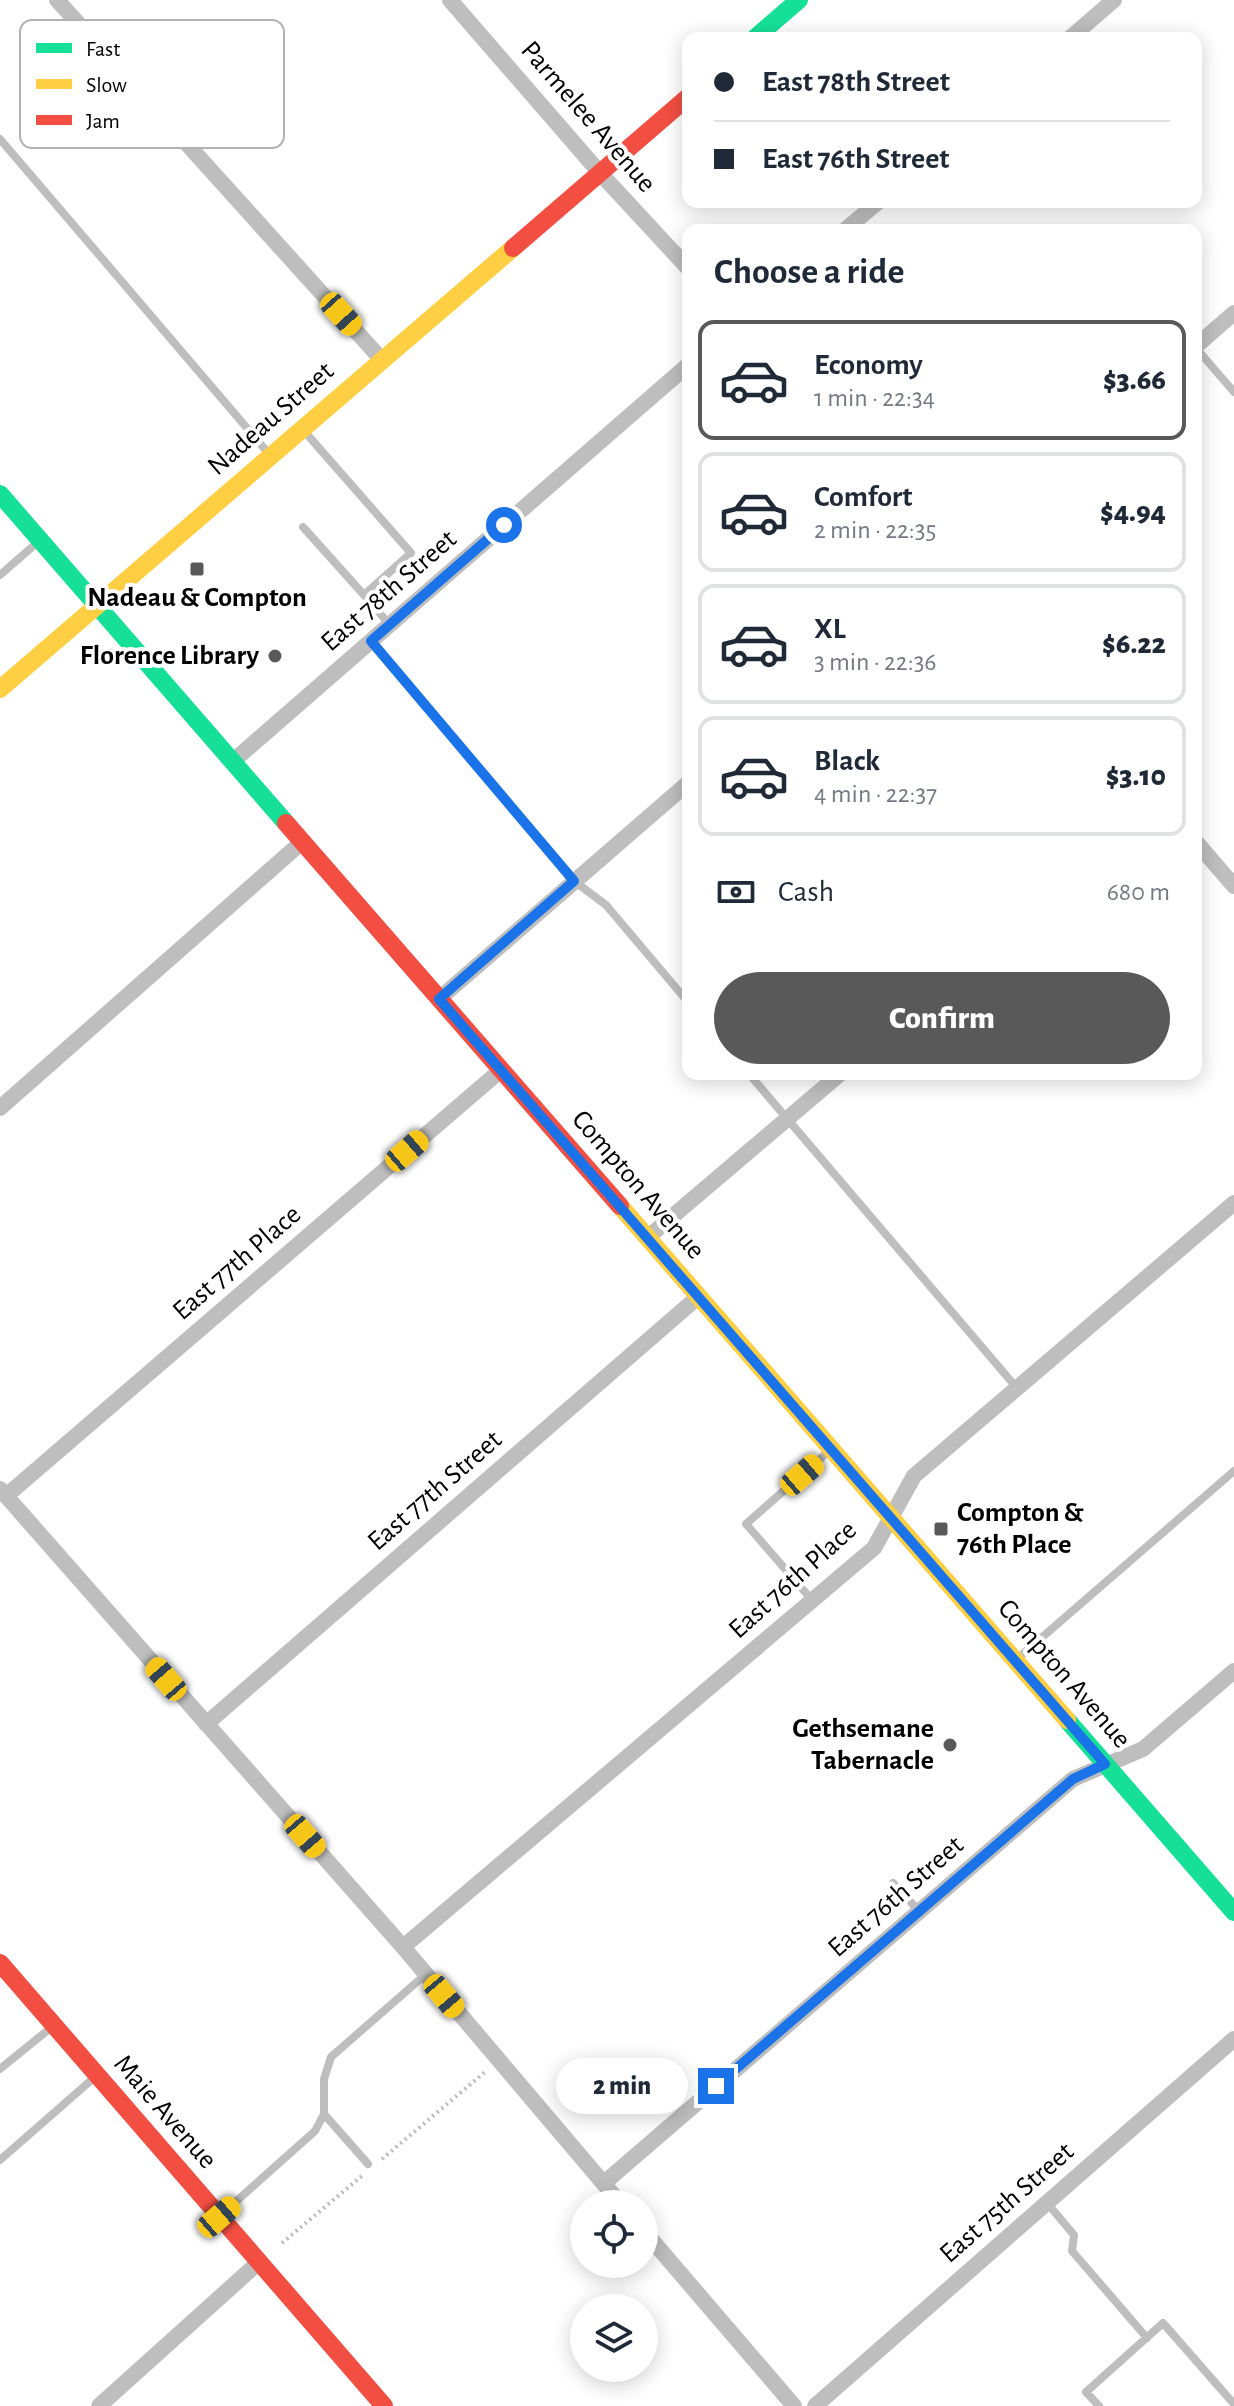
<!DOCTYPE html>
<meta charset="utf-8">
<style>
body{margin:0;font-family:"Alegreya Sans",sans-serif;background:#f2f2f3;color:#1f2937;height:100vh;display:flex;flex-direction:column;font-size:30px;white-space:nowrap}
*{box-sizing:border-box;margin:0}
p{font-size:26px;color:#747a83}
.icon{flex:none;width:44px;height:44px;fill:none;stroke:currentColor;stroke-width:2;stroke-linecap:round;stroke-linejoin:round}
.map{position:relative;flex:1;overflow:hidden}
.panel{position:absolute;left:682px;top:224px;width:520px;height:856px;display:flex;flex-direction:column;background:#fff;border-radius:16px;box-shadow:0 4px 20px #0003}
.panel>*{flex:none}
.top-card{position:absolute;left:682px;top:32px;width:520px;height:176px;border-radius:16px;box-shadow:0 4px 20px #0003;display:grid;align-content:center;height:176px;padding:0 32px;background:#fff}
.controls{position:absolute;left:570px;top:2190px;display:grid;gap:16px}
.controls a{display:grid;place-items:center;width:88px;height:88px;border-radius:50%;background:#fff;box-shadow:0 4px 20px #0003;font-size:40px}
.end{position:absolute;width:36px;height:36px;margin:-18px;border:10px solid #1a73e8;background:#fff;box-shadow:0 0 0 4px #fff}
.from{border-radius:50%}
.bubble{position:absolute;height:56px;border-radius:28px;background:#fff;box-shadow:0 4px 20px #0003;font-size:26px;font-weight:800;line-height:56px;text-align:center}
.car{position:absolute;width:24px;height:48px;margin:-24px -12px;border-radius:10px;box-shadow:0 0 6px 2px #0007;background:linear-gradient(#f5c518 24%,#345 0 40%,#f5c518 0 76%,#345 0 86%,#f5c518 0)}
.top-card b{display:flex;align-items:center;gap:28px;height:76px;font-size:30px}
.top-card b+b{border-top:2px solid #e0e1e3}
.top-card i{width:20px;height:20px;background:#1f2937}
ul{padding:0;list-style:none}
li{display:flex;align-items:center;gap:24px;height:120px;margin:0 16px 12px;padding:0 16px;border:4px solid #e0e1e3;border-radius:16px}
li div{flex:1}
li b{display:block;font-size:30px}
li em{font-style:normal;font-weight:800}
li.active{border-color:#595959}
li>.icon{width:72px;height:72px;stroke-width:1.5}
h2{padding:0 32px;font-size:36px;line-height:96px}
.pay{display:flex;align-items:center;gap:20px;height:88px;padding:0 32px;font-size:30px}
.pay p{margin-inline-start:auto}
.primary-button{display:flex;gap:16px;margin-top:auto;padding:16px 32px}
.primary-button a{flex:1;height:92px;border-radius:48px;background:#595959;color:#fff;font-size:32px;font-weight:800;line-height:92px;text-align:center}
.map>svg:first-child{display:block}
.lines{fill:none;stroke-linecap:round;stroke-linejoin:round}
.path{stroke:#b9b9b9;stroke-width:4;stroke-dasharray:2 4;stroke-linecap:butt}
.lane{stroke:#bebebe;stroke-width:8}
.street{stroke:#bebebe;stroke-width:16}
.fast{stroke:#16e098;stroke-width:18}
.slow{stroke:#ffcf43;stroke-width:18}
.jam{stroke:#f24e42;stroke-width:18}
.route{stroke:#1a73e8;stroke-width:10}
.poi-dot{fill:#595959;stroke:#fff;stroke-width:3}
.labels{text-anchor:middle;dominant-baseline:central;stroke-width:8;stroke-linejoin:round;paint-order:stroke}
.street-label{font-size:28px;fill:#000;stroke:#fff}
.poi-label{font-size:28px;font-weight:bold;fill:#000;stroke:#fff;text-anchor:end}
.key{fill:#fff;stroke:#b2b2b2;stroke-width:2}
.key-label{font-size:22px;fill:#000}
</style>
<div class="map">
<svg width="1234" height="2406" viewBox="0 0 1234 2406">
<rect width="100%" height="100%" fill="#fff"/>
<g class="lines">
<path class="path" d="M382,2159l103,-87
M282,2243l81,-68"/>
<path class="lane" d="M0,139l270,316
M1196,348l38,44
M305,432l106,121 -47,42 25,29
M303,527l61,68
M0,575l39,-34
M371,641l203,240 32,24 82,97
M749,1074l267,313
M812,1600l-66,-76 83,-73
M1017,1659l217,-188
M893,1883l26,28
M0,2069l53,-43
M324,2114l44,50
M0,2160l96,-84
M1047,2203l27,32 -2,16 75,87
M223,2213l92,-82 9,-17v-35l7,-22 95,-83
M1099,2406l-13,-14 77,-69 71,81"/>
<path class="street" d="M57,0l325,360
M450,0l150,173 88,95
M1070,38l44,-38
M845,230l33,-28
M1196,346l38,-33
M232,762l456,-397
M1196,842l38,44
M439,999l249,-216
M0,1108l302,-266
M647,1238l193,-164
M0,1489l403,458 218,257
M6,1496l495,-426
M206,1724l492,-427
M403,1947l471,-399 40,-72 320,-273
M604,2183l469,-404 70,-30 91,-78
M644,2231l150,175
M99,2406l159,-143
M815,2406l419,-367"/>
<path class="fast" d="M755,38l44,-38
M0,494l286,329
M1067,1720l167,192"/>
<path class="slow" d="M0,689l513,-441
M620,1206l447,514"/>
<path class="jam" d="M513,248l175,-151
M286,823l334,383
M0,1963l384,443"/>
</g>
<g class="lines">
<path class="route" d="M504,525l-133,116 203,240 -135,118 666,765 -32,15 -357,307"/>
</g>
<g class="poi-dot">
<rect x="189" y="561" width="16" height="16" rx="4"/>
<circle cx="275" cy="656" r="8"/>
<rect x="933" y="1521" width="16" height="16" rx="4"/>
<circle cx="950" cy="1745" r="8"/>
</g>
<g class="labels">
<g class="street-label">
<text transform="translate(588 117) rotate(49)">Parmelee Avenue</text>
<text transform="translate(271 419) rotate(-41)">Nadeau Street</text>
<text transform="translate(389 591) rotate(-41)">East 78th Street</text>
<text transform="translate(638 1185) rotate(49)">Compton Avenue</text>
<text transform="translate(237 1263) rotate(-41)">East 77th Place</text>
<text transform="translate(435 1491) rotate(-41)">East 77th Street</text>
<text transform="translate(793 1580) rotate(-42)">East 76th Place</text>
<text transform="translate(1064 1674) rotate(49)">Compton Avenue</text>
<text transform="translate(896 1897) rotate(-41)">East 76th Street</text>
<text transform="translate(165 2112) rotate(49)">Maie Avenue</text>
<text transform="translate(1007 2203) rotate(-41)">East 75th Street</text>
</g>
<g class="poi-label">
<text x="197" y="598" text-anchor="middle">Nadeau &amp; Compton</text>
<text x="259" y="656">Florence Library</text>
<text x="957" y="1513" text-anchor="start">Compton &amp;<tspan x="957" dy="32">76th Place</tspan></text>
<text x="934" y="1729">Gethsemane<tspan x="934" dy="32">Tabernacle</tspan></text>
</g>
</g>
<rect x="20" y="20" width="264" height="128" rx="12" class="key"/>
<rect x="36" y="43" width="36" height="10" fill="#16e098"/>
<rect x="36" y="79" width="36" height="10" fill="#ffcf43"/>
<rect x="36" y="115" width="36" height="10" fill="#f24e42"/>
<g class="key-label">
<text x="86" y="56">Fast</text>
<text x="86" y="92">Slow</text>
<text x="86" y="128">Jam</text>
</g>
</svg>
<div class="controls">
<a><svg class="icon" aria-label="locate" viewBox="0 0 24 24"><circle cx="12" cy="12" r="6"/><path d="M12 2v4M12 18v4M2 12h4M18 12h4"/></svg></a>
<a><svg class="icon" aria-label="layers" viewBox="0 0 24 24"><path d="M12 4l9 5-9 5-9-5zM3 14l9 5 9-5"/></svg></a>
</div>
<i class="end from" style="left:504px;top:525px"></i>
<i class="end" style="left:716px;top:2086px"></i>
<div class="bubble" style="left:556px;top:2058px;width:132px">2 min</div>
<i class="car" style="left:341px;top:314px;rotate:138deg"></i>
<i class="car" style="left:407px;top:1151px;rotate:49deg"></i>
<i class="car" style="left:802px;top:1475px;rotate:49deg"></i>
<i class="car" style="left:166px;top:1679px;rotate:319deg"></i>
<i class="car" style="left:305px;top:1836px;rotate:139deg"></i>
<i class="car" style="left:444px;top:1996px;rotate:140deg"></i>
<i class="car" style="left:219px;top:2217px;rotate:49deg"></i>
<div class="top-card">
<b><i class="from"></i>East 78th Street</b>
<b><i></i>East 76th Street</b>
</div>
<section class="panel">
<h2>Choose a ride</h2>
<ul>
<li class="active"><svg class="icon" aria-label="car" viewBox="0 0 24 24"><path d="M5 17H2v-5l4-1 3-4h7l3 4 3 1v5h-3M9 17h6M6 11h13"/><circle cx="7" cy="17" r="2"/><circle cx="17" cy="17" r="2"/></svg><div><b>Economy</b><p>1 min · 22:34</p></div><em>$3.66</em></li>
<li><svg class="icon" aria-label="car" viewBox="0 0 24 24"><path d="M5 17H2v-5l4-1 3-4h7l3 4 3 1v5h-3M9 17h6M6 11h13"/><circle cx="7" cy="17" r="2"/><circle cx="17" cy="17" r="2"/></svg><div><b>Comfort</b><p>2 min · 22:35</p></div><em>$4.94</em></li>
<li><svg class="icon" aria-label="car" viewBox="0 0 24 24"><path d="M5 17H2v-5l4-1 3-4h7l3 4 3 1v5h-3M9 17h6M6 11h13"/><circle cx="7" cy="17" r="2"/><circle cx="17" cy="17" r="2"/></svg><div><b>XL</b><p>3 min · 22:36</p></div><em>$6.22</em></li>
<li><svg class="icon" aria-label="car" viewBox="0 0 24 24"><path d="M5 17H2v-5l4-1 3-4h7l3 4 3 1v5h-3M9 17h6M6 11h13"/><circle cx="7" cy="17" r="2"/><circle cx="17" cy="17" r="2"/></svg><div><b>Black</b><p>4 min · 22:37</p></div><em>$3.10</em></li>
</ul>
<div class="pay"><svg class="icon" aria-label="cash" viewBox="0 0 24 24"><path d="M3 7h18v10H3z"/><circle cx="12" cy="12" r="2"/></svg>Cash<p>680 m</p></div>
<div class="primary-button"><a>Confirm</a></div>
</section>
</div>
